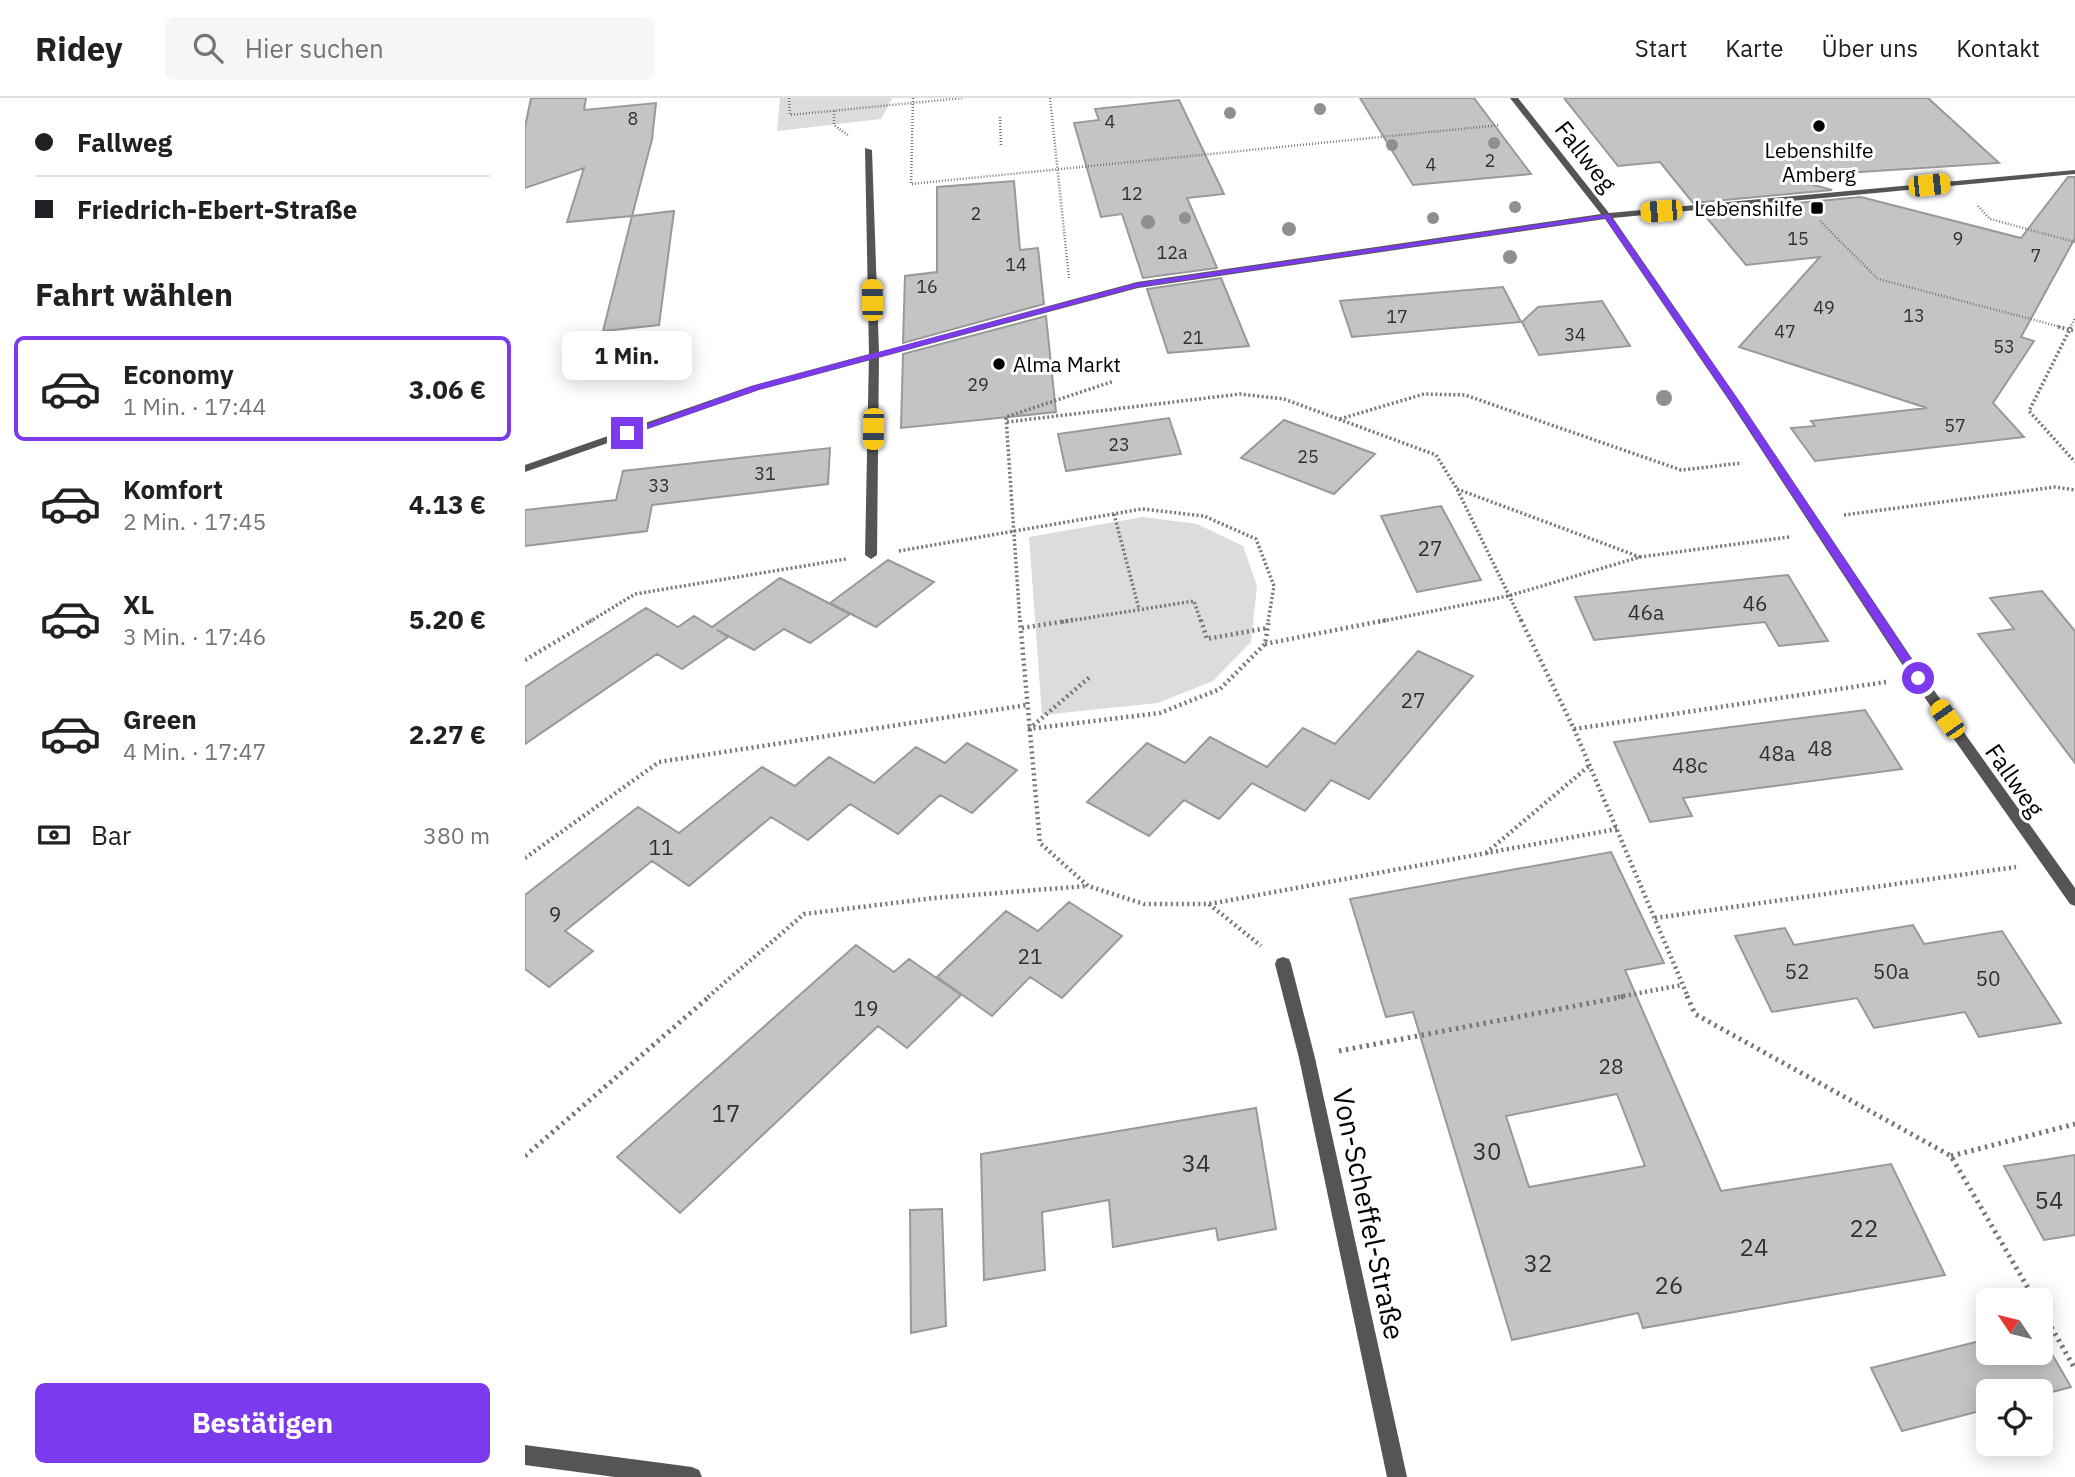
<!DOCTYPE html>
<html lang="de">
<meta charset="utf-8">
<style>
body{margin:0;font-family:"IBM Plex Sans",sans-serif;background:#f6f6f6;color:#202124;height:100vh;display:flex;flex-direction:column;font-size:26px;white-space:nowrap}
*{box-sizing:border-box;margin:0}
p{font-size:23px;color:#757577}
.icon{flex:none;width:38px;height:38px;fill:none;stroke:currentColor;stroke-width:2;stroke-linecap:round;stroke-linejoin:round}
.map{position:relative;flex:1;overflow:hidden}
.sheet{display:flex;flex-direction:column;background:#fff;width:525px}
.sheet>*{flex:none}
.top-card{display:grid;align-content:center;height:154px;padding:0 35px;background:#fff}
.needle{width:46px;rotate:305deg}
.controls{position:absolute;left:1451px;top:1190px;display:grid;gap:14px}
.controls a{display:grid;place-items:center;width:77px;height:77px;border-radius:10px;background:#fff;box-shadow:0 4px 18px #0003;font-size:35px}
.end{position:absolute;width:32px;height:32px;margin:-16px;border:9px solid #7c3aed;background:#fff;box-shadow:0 0 0 4px #fff}
.from{border-radius:50%}
.bubble{position:absolute;height:49px;border-radius:10px;background:#fff;box-shadow:0 4px 18px #0003;font-size:23px;font-weight:700;line-height:49px;text-align:center}
.car{position:absolute;width:21px;height:42px;margin:-21px -10px;border-radius:9px;box-shadow:0 0 5px 2px #0007;background:linear-gradient(#f5c518 24%,#345 0 40%,#f5c518 0 76%,#345 0 86%,#f5c518 0)}
.top-card b{display:flex;align-items:center;gap:24px;height:66px;font-size:26px}
.top-card b+b{border-top:2px solid #e0e0e0}
.top-card i{width:18px;height:18px;background:#202124}
ul{padding:0;list-style:none}
li{display:flex;align-items:center;gap:21px;height:105px;margin:0 14px 10px;padding:0 21px;border:4px solid transparent;border-radius:10px}
li div{flex:1}
li b{display:block;font-size:26px}
li em{font-style:normal;font-weight:700}
li.on{border-color:#7c3aed}
li>.icon{width:63px;height:63px;stroke-width:1.5}
h2{padding:0 35px;font-size:32px;line-height:84px}
.pay{display:flex;align-items:center;gap:18px;height:77px;padding:0 35px;font-size:26px}
.pay p{margin-inline-start:auto}
.button{display:flex;gap:14px;margin-top:auto;padding:14px 35px}
.button a{flex:1;height:80px;border-radius:10px;background:#7c3aed;color:#fff;font-size:28px;font-weight:700;line-height:80px;text-align:center}
header{display:flex;align-items:center;gap:42px;box-sizing:border-box;height:98px;padding:0 35px;background:#fff;border-bottom:2px solid #e0e0e0}
header strong{font-size:33px}
nav{display:flex;gap:38px;margin-inline-start:auto;font-size:24px}
.search{width:490px;height:63px;background:#f6f6f6;display:flex;align-items:center;gap:18px;box-sizing:border-box;padding:0 24px;border-radius:10px;color:#757577;font-size:26px}
main{display:flex;flex:1;min-height:0}
.map>svg:first-child{display:block}
.green{fill:#dcdcdc}
.building{fill:#c4c4c4;stroke:#999;stroke-width:2;fill-rule:evenodd}
.lines{fill:none;stroke-linecap:round;stroke-linejoin:round}
.path-far3{stroke:#777;stroke-width:2.5;stroke-dasharray:1 2;stroke-linecap:butt}
.path-far2{stroke:#777;stroke-width:3.5;stroke-dasharray:2 2.5;stroke-linecap:butt}
.path-far1{stroke:#777;stroke-width:4.5;stroke-dasharray:2 3.5;stroke-linecap:butt}
.path{stroke:#777;stroke-width:5;stroke-dasharray:2.5 4.5;stroke-linecap:butt}
.lane{fill:#555;fill-rule:evenodd}
.street{fill:#555;fill-rule:evenodd}
.tree{fill:#8f8f8f}
.route{fill:#7c3aed}
.poi-dot{fill:#000;stroke:#fff;stroke-width:2.5}
.labels{text-anchor:middle;dominant-baseline:central;stroke-width:6;stroke-linejoin:round;paint-order:stroke}
.far-number-label{font-size:18px;fill:#313131}
.far-poi-label{font-size:21px;fill:#000;stroke:#fff}
.number-label{font-size:21px;fill:#313131}
.street-label{font-size:24px;fill:#000;stroke:#fff}
.near-number-label{font-size:24px;fill:#313131}
.near-street-label{font-size:28px;fill:#000;stroke:#fff}
</style>
<header>
<strong>Ridey</strong>
<div class="search"><svg class="icon" aria-label="search" viewBox="0 0 24 24"><circle cx="10" cy="10" r="6"/><path d="M15 15l6 6"/></svg>Hier suchen</div>
<nav><a>Start</a><a>Karte</a><a>Über uns</a><a>Kontakt</a></nav>
</header>
<main>
<section class="sheet">
<div class="top-card">
<b><i class="from"></i>Fallweg</b>
<b><i></i>Friedrich-Ebert-Straße</b>
</div>
<h2>Fahrt wählen</h2>
<ul>
<li class="on"><svg class="icon" aria-label="car" viewBox="0 0 24 24"><path d="M5 17H2v-5l4-1 3-4h7l3 4 3 1v5h-3M9 17h6M6 11h13"/><circle cx="7" cy="17" r="2"/><circle cx="17" cy="17" r="2"/></svg><div><b>Economy</b><p>1 Min. · 17:44</p></div><em>3.06 €</em></li>
<li><svg class="icon" aria-label="car" viewBox="0 0 24 24"><path d="M5 17H2v-5l4-1 3-4h7l3 4 3 1v5h-3M9 17h6M6 11h13"/><circle cx="7" cy="17" r="2"/><circle cx="17" cy="17" r="2"/></svg><div><b>Komfort</b><p>2 Min. · 17:45</p></div><em>4.13 €</em></li>
<li><svg class="icon" aria-label="car" viewBox="0 0 24 24"><path d="M5 17H2v-5l4-1 3-4h7l3 4 3 1v5h-3M9 17h6M6 11h13"/><circle cx="7" cy="17" r="2"/><circle cx="17" cy="17" r="2"/></svg><div><b>XL</b><p>3 Min. · 17:46</p></div><em>5.20 €</em></li>
<li><svg class="icon" aria-label="car" viewBox="0 0 24 24"><path d="M5 17H2v-5l4-1 3-4h7l3 4 3 1v5h-3M9 17h6M6 11h13"/><circle cx="7" cy="17" r="2"/><circle cx="17" cy="17" r="2"/></svg><div><b>Green</b><p>4 Min. · 17:47</p></div><em>2.27 €</em></li>
</ul>
<div class="pay"><svg class="icon" aria-label="cash" viewBox="0 0 24 24"><path d="M3 7h18v10H3z"/><circle cx="12" cy="12" r="2"/></svg>Bar<p>380 m</p></div>
<div class="button"><a>Bestätigen</a></div>
</section>
<div class="map">
<svg width="1550" height="1379" viewBox="0 0 1550 1379">
<rect width="100%" height="100%" fill="#fff"/>
<path class="green" d="M255,0h111l1,1 -11,20 -104,12z
M618,419l54,7 46,22 14,40 -6,56 -38,39 -55,22 -116,12 -13,-178z"/>
<path class="building" d="M6,0h55l-2,12 72,-7 -4,36 -20,77 -65,6 17,-54 -59,20v-61z
M835,0h114l57,76 -118,11z
M1039,0h364l71,65 -215,14 48,13 -139,13 -33,-41 -42,4z
M654,2l45,94 -37,4 30,70 -74,10 -21,-64 -21,3 -27,-94 25,-3 -4,-11z
M1543,79h7v61l-54,99 13,4 -41,62 31,34 -209,24 -24,-33 24,-2 -4,-5 116,-13 -188,-61 81,-90 -74,8 -44,-53 159,-15 160,41z
M489,83l6,69 18,-2 6,56 -141,39 2,-67 32,-4v-85z
M149,113l-15,114 -56,6 29,-115z
M696,180l28,68 -81,7 -21,-64z
M978,189l18,35 -169,15 -12,-36z
M1077,203l28,45 -91,9 -17,-33 16,-15z
M521,218l10,96 -155,16 2,-74z
M644,320l12,36 -115,17 -8,-37z
M759,322l91,34 -41,40 -93,-36z
M305,350l-2,36 -176,21 -5,26 -122,15v-36l91,-10 7,-29z
M916,408l40,74 -64,12 -36,-76z
M363,462l46,22 -58,45 -46,-24z
M1263,477l40,66 -49,5 -14,-24 -171,18 -19,-43z
M255,480l70,36 -40,29 -26,-14 -30,21 -37,-20 11,7 -46,32 -25,-15 -132,90v-57l42,-28 79,-51 32,19 16,-11 18,11z
M1517,493l33,40v132l-97,-129 36,-5 -24,-31z
M893,553l55,25 -104,123 -38,-19 -26,31 -53,-28 -33,36 -35,-19 -35,36 -62,-34 60,-59 38,20 25,-26 57,30 36,-39 32,16z
M1340,612l37,59 -219,29 9,18 -42,6 -36,-80z
M442,645l50,27 -45,43 -32,-18 -42,39 -48,-30 -42,36 -37,-23 -82,69 -37,-25 -87,70 28,20 -44,36 -24,-18v-74l113,-88 41,26 83,-66 33,19 34,-29 45,26 42,-36 29,16z
M1086,754l53,111 -39,7 96,221 170,-27 54,111 -302,53 -5,-15 -126,27 -99,-328 -27,5 -36,-118zM1092,996l28,72 -116,21 -23,-71z
M544,804l53,34 -60,62 -32,-21 -38,39 -55,-39 69,-66 32,20z
M1388,827l11,19 78,-13 59,92 -82,14 -14,-25 -91,16 -17,-30 -85,14 -37,-76 50,-8 9,17z
M331,847l38,27 15,-13 52,36 -54,53 -29,-22 -198,187 -63,-56z
M731,1010l20,121 -58,11 -2,-12 -103,19 -4,-47 -67,12 3,58 -61,10 -3,-126z
M1550,1057v80l-31,5 -40,-74z
M417,1111l4,117 -35,7 -1,-123z
M1516,1237l30,52 -30,8v-4h-53v18l-86,22 -31,-63 117,-29v14h53z"/>
<g class="lines">
<path class="path-far3" d="M264,0l1,17 173,-17
M388,0l-2,86 589,-59
M525,0l19,180
M309,13v14l14,10
M475,19l1,30
M1453,108l12,13 85,23
M1295,123l58,58 187,49
M1545,230l5,-10"/>
<path class="path-far2" d="M1533,229l17,4
M1546,229l-42,84 46,51
M815,321l84,-25 41,1 216,75 61,-7
M482,324l233,-28 44,5 152,56 21,34 65,133
M932,391l183,68
M589,416l25,95
M1319,417l211,-28 20,3
M374,453l243,-42 62,7 52,23 18,47 -6,36
M64,524l46,-28 211,-35
M495,524l-14,-205 108,-36
M537,524l132,-21 7,21
M853,524l130,-26 132,-39 149,-20"/>
<path class="path-far1" d="M495,522l20,223 48,43 56,18h65l408,-75
M676,522l6,19 60,-11
M996,522l53,109 114,268
M497,530l51,-8
M740,546l121,-24
M0,562l67,-40
M503,631l132,-16 60,-24 45,-45 4,-24
M504,631l62,-53
M1049,631l312,-47
M961,755l103,-87
M0,760l134,-96 368,-57
M684,806l52,42
M1130,820l361,-51
M183,899l96,-83 130,-16 153,-12
M1093,899l64,-12"/>
<path class="path" d="M1162,898l8,18 256,142 84,144
M814,953l288,-55
M0,1058l185,-160
M1426,1058l124,-32
M1516,1211l34,60"/>
<path class="lane" d="M349,253l5,3 -2,201 -6,4 -6,-4 4,-201z"/>
<path class="street" d="M985,0h8l91,115 466,-43v4l-462,44 127,184 183,273 152,213v18l-5,-2 -157,-223 -183,-279 -125,-183 -467,69 -379,102 -234,82v-7l226,-79 118,-32 -4,-206 7,2 7,202 258,-70 464,-68z
M758,859l6,2 2,5 24,94 92,419h-20l-88,-419 -24,-94 2,-5z
M0,1347l167,22 7,3 3,7h-87l-90,-12z"/>
</g>
<g class="tree">
<circle cx="795" cy="11" r="6"/>
<circle cx="705" cy="15" r="6"/>
<circle cx="969" cy="45" r="6"/>
<circle cx="867" cy="47" r="6"/>
<circle cx="990" cy="109" r="6"/>
<circle cx="660" cy="120" r="6"/>
<circle cx="908" cy="120" r="6"/>
<circle cx="623" cy="124" r="7"/>
<circle cx="764" cy="131" r="7"/>
<circle cx="985" cy="159" r="7"/>
<circle cx="1139" cy="300" r="8"/>
</g>
<path class="route" d="M1084,116l131,188 182,273v5h-8l-183,-278 -126,-184 -467,69 -380,103 -128,45 -7,-2 129,-47 385,-103z"/>
<g class="poi-dot">
<circle cx="1294" cy="28" r="7"/>
<rect x="1285" y="103" width="14" height="14" rx="3.5"/>
<circle cx="474" cy="266" r="7"/>
</g>
<g class="labels">
<g class="far-number-label">
<text x="108" y="20">8</text>
<text x="585" y="23">4</text>
<text x="965" y="62">2</text>
<text x="906" y="66">4</text>
<text x="607" y="95">12</text>
<text x="451" y="115">2</text>
<text x="1273" y="140">15</text>
<text x="1433" y="140">9</text>
<text x="647" y="154">12a</text>
<text x="1511" y="157">7</text>
<text x="491" y="166">14</text>
<text x="402" y="188">16</text>
<text x="1299" y="209">49</text>
<text x="1389" y="217">13</text>
<text x="872" y="218">17</text>
<text x="1260" y="233">47</text>
<text x="1050" y="236">34</text>
<text x="668" y="239">21</text>
<text x="1479" y="248">53</text>
<text x="453" y="286">29</text>
<text x="1430" y="327">57</text>
<text x="594" y="346">23</text>
<text x="783" y="358">25</text>
<text x="240" y="375">31</text>
<text x="134" y="387">33</text>
</g>
<g class="far-poi-label">
<text x="1294" y="52">Lebenshilfe<tspan x="1294" dy="24">Amberg</tspan></text>
<text x="1278" y="110" text-anchor="end">Lebenshilfe</text>
<text x="488" y="266" text-anchor="start">Alma Markt</text>
</g>
<g class="number-label">
<text x="905" y="450">27</text>
<text x="1230" y="505">46</text>
<text x="1121" y="514">46a</text>
<text x="888" y="602">27</text>
<text x="1295" y="650">48</text>
<text x="1252" y="655">48a</text>
<text x="1165" y="667">48c</text>
<text x="136" y="749">11</text>
<text x="30" y="816">9</text>
<text x="505" y="858">21</text>
<text x="1272" y="873">52</text>
<text x="1366" y="873">50a</text>
<text x="1463" y="880">50</text>
<text x="341" y="910">19</text>
<text x="1086" y="968">28</text>
</g>
<g class="street-label">
<text transform="translate(1061 58) rotate(52)">Fallweg</text>
<text transform="translate(1490 682) rotate(55)">Fallweg</text>
</g>
<g class="near-number-label">
<text x="201" y="1015">17</text>
<text x="962" y="1053">30</text>
<text x="671" y="1065">34</text>
<text x="1524" y="1102">54</text>
<text x="1339" y="1130">22</text>
<text x="1229" y="1149">24</text>
<text x="1013" y="1165">32</text>
<text x="1144" y="1187">26</text>
</g>
<g class="near-street-label">
<text transform="translate(844 1116) rotate(78)">Von-Scheffel-Straße</text>
</g>
</g>
</svg>
<div class="controls">
<a><svg class="needle" viewBox="-14 -14 28 28"><path d="M0-13l5 13h-10z" fill="#e53935"/><path d="M0 13l5-13h-10z" fill="#757577"/></svg></a>
<a><svg class="icon" aria-label="locate" viewBox="0 0 24 24"><circle cx="12" cy="12" r="6"/><path d="M12 2v4M12 18v4M2 12h4M18 12h4"/></svg></a>
</div>
<i class="end from" style="left:1393px;top:580px"></i>
<i class="end" style="left:102px;top:335px"></i>
<div class="bubble" style="left:37px;top:233px;width:130px">1 Min.</div>
<i class="car" style="left:1404px;top:87px;rotate:84deg"></i>
<i class="car" style="left:1136px;top:113px;rotate:265deg"></i>
<i class="car" style="left:347px;top:202px;rotate:359deg"></i>
<i class="car" style="left:348px;top:331px;rotate:181deg"></i>
<i class="car" style="left:1422px;top:621px;rotate:325deg"></i>
</div>
</main>
